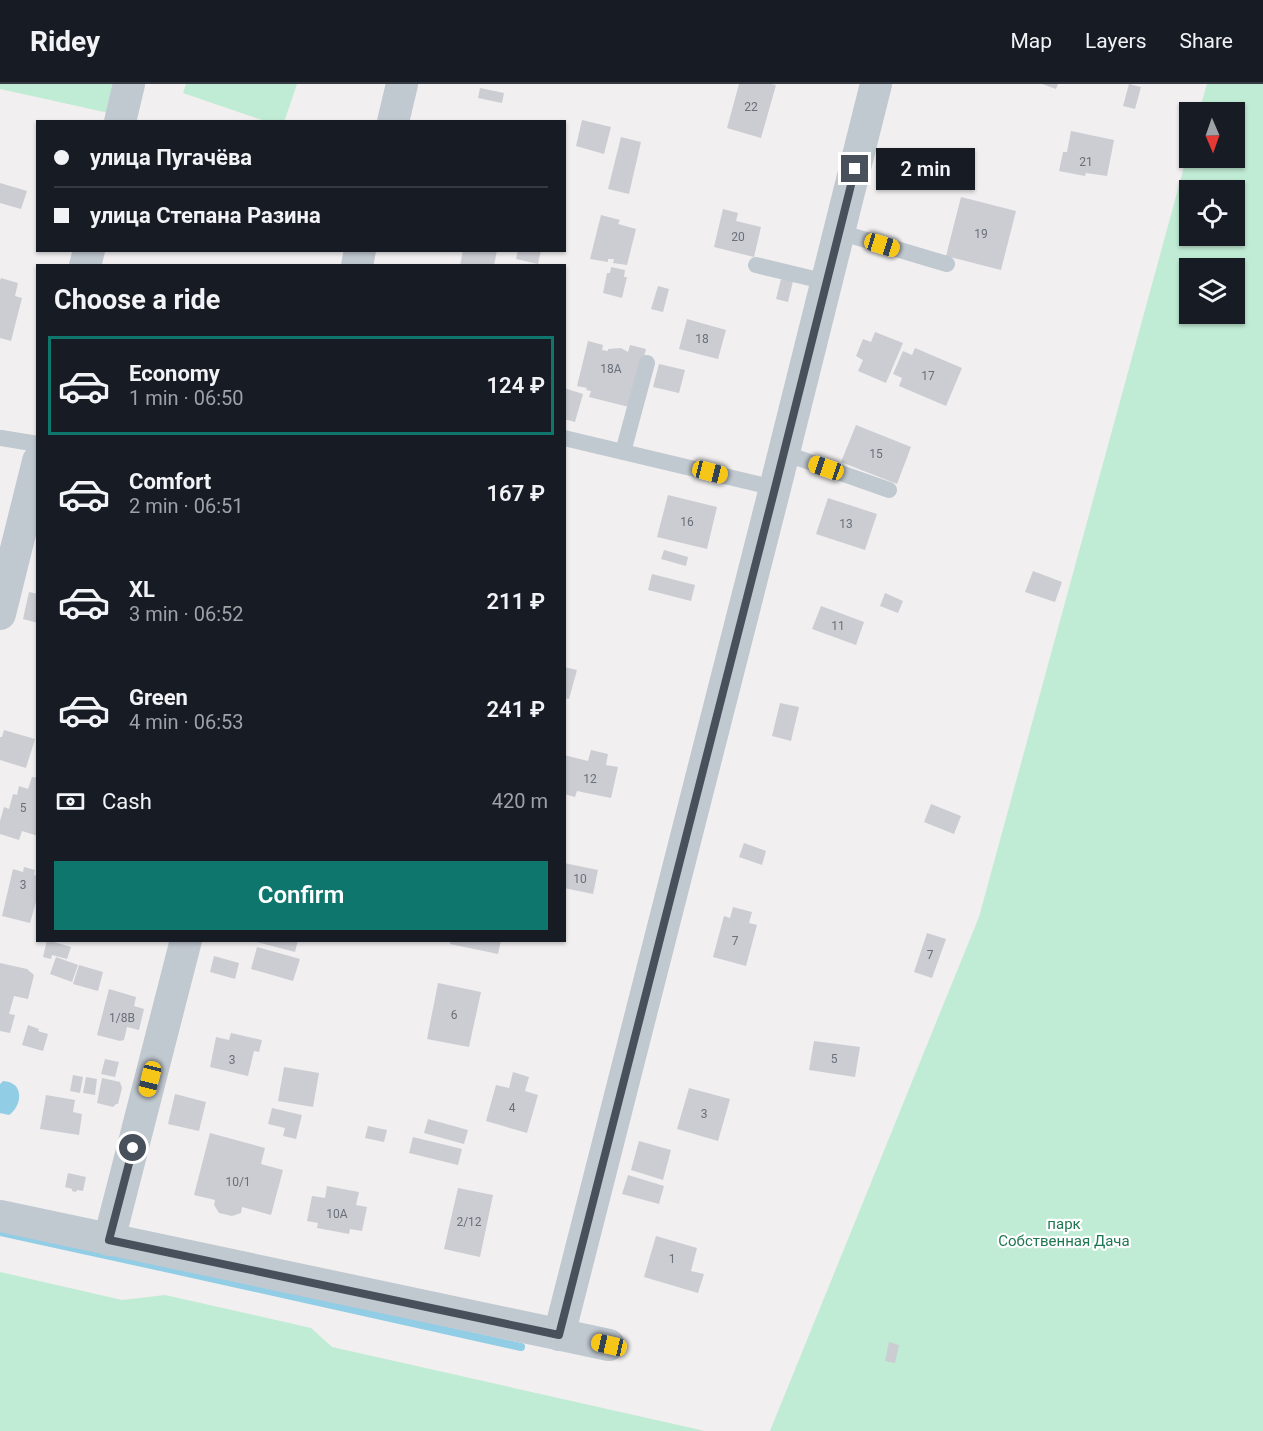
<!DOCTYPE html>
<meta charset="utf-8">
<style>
body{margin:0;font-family:Roboto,sans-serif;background:#20242c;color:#f1f3f6;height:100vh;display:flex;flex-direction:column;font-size:22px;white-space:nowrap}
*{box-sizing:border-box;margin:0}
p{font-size:20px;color:#9ea1a6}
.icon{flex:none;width:33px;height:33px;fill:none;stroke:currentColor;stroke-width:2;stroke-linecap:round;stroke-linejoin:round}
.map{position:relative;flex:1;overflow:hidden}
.sheet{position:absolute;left:36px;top:180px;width:530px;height:678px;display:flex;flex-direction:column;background:#171b24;border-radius:0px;box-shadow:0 2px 4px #0004}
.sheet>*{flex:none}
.banner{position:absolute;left:36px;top:36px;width:530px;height:132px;border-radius:0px;box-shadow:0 2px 4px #0004;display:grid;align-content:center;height:132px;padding:0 18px;background:#171b24}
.needle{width:39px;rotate:178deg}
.tools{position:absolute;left:1179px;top:18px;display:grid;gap:12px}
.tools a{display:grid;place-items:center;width:66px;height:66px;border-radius:0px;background:#171b24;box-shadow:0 2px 4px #0004;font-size:30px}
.end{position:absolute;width:27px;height:27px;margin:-14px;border:8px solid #48505b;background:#fff;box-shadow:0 0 0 3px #fff}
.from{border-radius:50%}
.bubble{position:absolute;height:42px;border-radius:0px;background:#171b24;box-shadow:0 2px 4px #0004;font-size:20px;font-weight:600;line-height:42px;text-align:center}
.car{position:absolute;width:18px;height:36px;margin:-18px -9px;border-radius:8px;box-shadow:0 0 4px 2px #0007;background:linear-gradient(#f5c518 24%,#345 0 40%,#f5c518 0 76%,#345 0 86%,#f5c518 0)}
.banner b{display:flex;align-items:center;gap:21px;height:57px;font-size:22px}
.banner b+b{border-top:2px solid #363941}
.banner i{width:15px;height:15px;background:#f1f3f6}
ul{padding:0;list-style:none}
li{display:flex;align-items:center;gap:18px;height:99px;margin:0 12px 9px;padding:0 6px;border:3px solid transparent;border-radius:0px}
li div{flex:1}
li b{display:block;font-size:22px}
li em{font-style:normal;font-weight:600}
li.selected{border-color:#0f766e}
li>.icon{width:54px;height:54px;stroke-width:1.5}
h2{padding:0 18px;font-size:27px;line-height:72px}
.pay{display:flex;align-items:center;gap:15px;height:66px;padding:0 18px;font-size:22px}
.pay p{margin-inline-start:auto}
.cta{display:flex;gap:12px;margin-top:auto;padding:12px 18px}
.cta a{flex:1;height:69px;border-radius:0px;background:#0f766e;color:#fff;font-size:24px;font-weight:600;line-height:69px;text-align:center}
header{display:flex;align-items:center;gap:36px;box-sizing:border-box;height:84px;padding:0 30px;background:#171b24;border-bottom:2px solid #363941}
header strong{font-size:28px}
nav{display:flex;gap:33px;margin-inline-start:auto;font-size:21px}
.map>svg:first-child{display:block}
.green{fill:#c0ebd4;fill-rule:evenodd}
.water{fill:#91cde5}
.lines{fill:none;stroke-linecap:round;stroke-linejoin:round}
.stream{stroke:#91cde5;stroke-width:8}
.building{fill:#cccdd3}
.service{stroke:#c0c8d0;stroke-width:16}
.minor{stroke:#c0c8d0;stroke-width:32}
.route{stroke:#48505b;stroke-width:8}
.labels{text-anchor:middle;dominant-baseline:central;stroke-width:4.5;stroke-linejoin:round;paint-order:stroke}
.number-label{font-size:12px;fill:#696f79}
.park-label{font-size:15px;fill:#1e7751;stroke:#fff}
</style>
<header>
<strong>Ridey</strong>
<nav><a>Map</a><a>Layers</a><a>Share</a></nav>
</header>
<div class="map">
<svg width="1263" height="1347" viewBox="0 0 1263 1347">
<rect width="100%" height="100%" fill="#f1efef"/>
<path class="green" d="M0,0h116l-7,29 -109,-24z
M186,0h111l-13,38 -19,-1 -82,-28z
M1207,0h56v1347h-493l209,-514 210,-768 1,9h44v-46h-35zM1190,106h44v46h-44zM1190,184h44v46h-44z
M0,1188l122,28 43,-5 146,33 21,19 373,84h-705z"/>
<path class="water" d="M3,997c21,1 20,24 6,34l-9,-2v-29z"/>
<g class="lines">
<path class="stream" d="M0,1148l138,30 383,85"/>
</g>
<path class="building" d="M739,0h32l5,1 -15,53 -34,-10z
M1042,0h16l-2,5z
M1129,0l12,3 -6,22 -12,-3z
M480,4l24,5 -2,10 -24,-5z
M582,36l29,7 -7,27 -28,-8z
M1071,47l43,9 -7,36 -21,-3 -1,3 -26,-5 4,-19h4z
M621,53l20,5 -12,52 -21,-5z
M0,99l27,8 -6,18 -21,-6z
M961,113l55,14 -15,59 -55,-14z
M723,125l15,4 -2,8 25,6 -7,30 -40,-10z
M601,131l19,5 -2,4 18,5 -9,36 -14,-2 1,-4h-6v3l-18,-3z
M463,166h34l-3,16h-34z
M518,166h23l-3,14 -22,-5z
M611,183l14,3 -1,7h3l-5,21 -19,-5 4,-20h3z
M1,194l17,5 -3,13 7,2 -11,43 -11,-3v-57z
M781,195l12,2 -5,21 -12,-3z
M658,202l11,3 -6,23 -12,-3z
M687,235l39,11 -8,29 -39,-10z
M875,248l28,11 -17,40 -28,-12 5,-11 -7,-4 7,-17 8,3z
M588,257l15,4 -1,5 6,1v-2l13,-1 7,4 2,-7 16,4 -12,52 -5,6 -40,-10 2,-6 -5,-1 1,-2 -10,-2z
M915,264l47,20 -16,38 -47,-20 3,-8 -9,-4 10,-23 9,4z
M659,280l26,6 -6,23 -26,-6z
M564,304l19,6 -8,28 -11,-3z
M856,341l55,22 -14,37 -56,-22z
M668,411l49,12 -10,42 -50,-12z
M828,414l49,16 -12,36 -49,-16z
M664,466l24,7 -2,9 -25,-7z
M1033,487l29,11 -7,20 -30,-10z
M652,490l43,11 -4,16 -43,-11z
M29,508l9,2v29l-15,-4z
M885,509l18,8 -5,12 -18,-7z
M821,522l43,16 -8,23 -44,-16z
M564,583l13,3 -8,29 -5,-1z
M780,619l19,4 -8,34 -19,-5z
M4,646l31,9 -9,29 -26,-8v-23h2z
M591,666l17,4 -2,11 12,2 -7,31 -34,-7 -2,6 -11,-3v-39l24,6z
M32,693l6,1v58l-16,-5 -3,9 -19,-6v-13l4,-14 5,2 4,-15 4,1 2,-9 9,3z
M931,720l30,12 -7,18 -30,-12z
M744,759l22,8 -4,14 -23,-8z
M564,779l34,7 -5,24 -29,-6z
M24,783l11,3 -1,5 4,1v19l-8,28 -28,-7 11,-47 10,3z
M733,823l19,5 -3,11 8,2 -11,41 -33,-9 11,-41 6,2z
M927,849l19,6 -14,39 -18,-6z
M47,856l24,7 -4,12 -15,-4 -1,4 -8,-2z
M249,856h49l-3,12z
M450,856h51l-3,14 -48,-10z
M257,863l43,12 -7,22 -42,-12z
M214,872l25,7 -4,16 -25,-7z
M56,873l22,8 -6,17 -22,-8z
M0,879l27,6 7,6 -6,24 -14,-3 -5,18 6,1 -5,18 -10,-2z
M79,881l24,7 -5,19 -25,-7z
M438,899l43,9 -12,55 -42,-8z
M109,905l27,8 -2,9 10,3 -5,21 -12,-3 -3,13 -4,1 -23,-6z
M28,941l11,4 -1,2 10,3 -5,17 -21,-6z
M231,949l31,7 -3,12 -5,-1 -6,25 -38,-9 6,-30 13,3z
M814,957l46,6 -5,30 -46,-7z
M105,975l14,3 -4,15 -14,-3z
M284,983l35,6 -6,34 -35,-6z
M513,988l16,5 -4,14 13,4 -11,38 -41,-12 10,-36 13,3z
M73,991l10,2 -3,16 -10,-2z
M86,993l11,2 -2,16 -12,-2z
M102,994l18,4 2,6 -4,16h-2l-3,3 -16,-4z
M689,1004l41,11 -12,42 -41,-12z
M175,1010l31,8 -7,29 -31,-7z
M46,1011l29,5 -2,12 9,2 -3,21 -39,-6z
M272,1024l30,7 -6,24 -13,-3 2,-8 -17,-4z
M428,1035l40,11 -4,14 -40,-11z
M368,1042l19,4 -3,12 -19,-4z
M210,1049l55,15 -4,16 22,6 -12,45 -29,-8 -1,6 -9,3 -13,-3 -5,-8 1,-5 -21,-5z
M413,1053l49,12 -4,16 -49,-12z
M639,1057l32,9 -8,30 -32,-10z
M68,1089l18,4 -3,14 -6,-1 -1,2 -4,-1v-2l-7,-2z
M628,1091l36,11 -5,18 -37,-10z
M327,1102l32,6 -3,13 11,2 -5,24 -12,-2 -1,5 -32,-6 1,-5 -11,-2 5,-25 13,2z
M458,1104l35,7 -13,62 -36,-8z
M656,1152l41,12 -6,23 13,3 -6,19 -54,-16z
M889,1258l10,3 -4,18 -10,-2z"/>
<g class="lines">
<path class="service" d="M839,148l108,32
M756,181l71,17
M1,354l37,6
M564,354l211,50
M623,368l24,-89
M784,369l105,37"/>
<path class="minor" d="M120,38l9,-38
M393,38l9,-38
M85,182l4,-16
M357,182l3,-16
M0,530l38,-153
M0,1132l609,129
M109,1156l77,-300
M559,1251l216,-847 101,-404"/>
</g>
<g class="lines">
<path class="route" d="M133,1064l-24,92 450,95 216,-847 80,-319"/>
</g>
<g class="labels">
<g class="number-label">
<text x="751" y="23">22</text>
<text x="1086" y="78">21</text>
<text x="981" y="150">19</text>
<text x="738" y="153">20</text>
<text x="702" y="255">18</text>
<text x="611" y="285">18А</text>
<text x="928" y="292">17</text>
<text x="876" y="370">15</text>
<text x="687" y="438">16</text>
<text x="846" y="440">13</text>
<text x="838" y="542">11</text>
<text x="590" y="695">12</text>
<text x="23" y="724">5</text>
<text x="580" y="795">10</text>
<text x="23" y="801">3</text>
<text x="735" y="857">7</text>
<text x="930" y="871">7</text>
<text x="454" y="931">6</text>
<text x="122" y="934">1/8В</text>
<text x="834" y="975">5</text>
<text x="232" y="976">3</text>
<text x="512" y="1024">4</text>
<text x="704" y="1030">3</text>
<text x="238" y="1098">10/1</text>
<text x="337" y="1130">10А</text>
<text x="469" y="1138">2/12</text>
<text x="672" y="1175">1</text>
</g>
<g class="park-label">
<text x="1064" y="1140">парк<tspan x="1064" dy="17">Собственная Дача</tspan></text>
</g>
</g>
</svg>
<div class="tools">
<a><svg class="needle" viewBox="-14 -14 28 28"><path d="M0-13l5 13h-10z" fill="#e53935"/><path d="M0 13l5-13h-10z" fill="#9ea1a6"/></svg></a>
<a><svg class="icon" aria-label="locate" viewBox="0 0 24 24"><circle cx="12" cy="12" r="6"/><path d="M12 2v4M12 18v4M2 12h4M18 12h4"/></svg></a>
<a><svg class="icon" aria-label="layers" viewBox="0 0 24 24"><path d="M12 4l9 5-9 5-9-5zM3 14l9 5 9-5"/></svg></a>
</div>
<i class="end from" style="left:133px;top:1064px"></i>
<i class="end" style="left:855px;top:85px"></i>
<div class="bubble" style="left:876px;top:64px;width:99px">2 min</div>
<i class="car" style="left:882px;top:161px;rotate:107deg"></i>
<i class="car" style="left:826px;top:384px;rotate:289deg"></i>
<i class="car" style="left:710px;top:388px;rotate:104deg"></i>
<i class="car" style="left:150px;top:995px;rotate:194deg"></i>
<i class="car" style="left:609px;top:1261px;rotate:283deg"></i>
<div class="banner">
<b><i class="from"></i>улица Пугачёва</b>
<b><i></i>улица Степана Разина</b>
</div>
<section class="sheet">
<h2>Choose a ride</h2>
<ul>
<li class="selected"><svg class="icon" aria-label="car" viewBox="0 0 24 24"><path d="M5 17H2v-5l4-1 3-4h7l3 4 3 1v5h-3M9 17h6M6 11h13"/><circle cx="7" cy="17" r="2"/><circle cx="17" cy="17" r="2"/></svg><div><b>Economy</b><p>1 min · 06:50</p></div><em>124 ₽</em></li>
<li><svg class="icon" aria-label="car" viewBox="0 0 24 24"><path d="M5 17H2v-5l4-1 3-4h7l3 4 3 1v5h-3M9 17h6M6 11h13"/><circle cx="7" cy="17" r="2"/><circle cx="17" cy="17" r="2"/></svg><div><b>Comfort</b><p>2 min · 06:51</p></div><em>167 ₽</em></li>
<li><svg class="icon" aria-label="car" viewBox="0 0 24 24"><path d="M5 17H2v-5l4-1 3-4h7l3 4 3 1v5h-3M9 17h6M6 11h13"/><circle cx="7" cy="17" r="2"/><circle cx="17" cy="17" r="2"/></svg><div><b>XL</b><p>3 min · 06:52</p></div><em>211 ₽</em></li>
<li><svg class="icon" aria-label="car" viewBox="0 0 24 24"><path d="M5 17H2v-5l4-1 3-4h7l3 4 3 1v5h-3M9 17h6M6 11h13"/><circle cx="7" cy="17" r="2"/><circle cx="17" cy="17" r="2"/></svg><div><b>Green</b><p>4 min · 06:53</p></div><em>241 ₽</em></li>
</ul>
<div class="pay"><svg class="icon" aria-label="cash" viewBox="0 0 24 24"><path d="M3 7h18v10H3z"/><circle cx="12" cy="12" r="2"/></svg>Cash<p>420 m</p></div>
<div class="cta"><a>Confirm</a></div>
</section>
</div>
